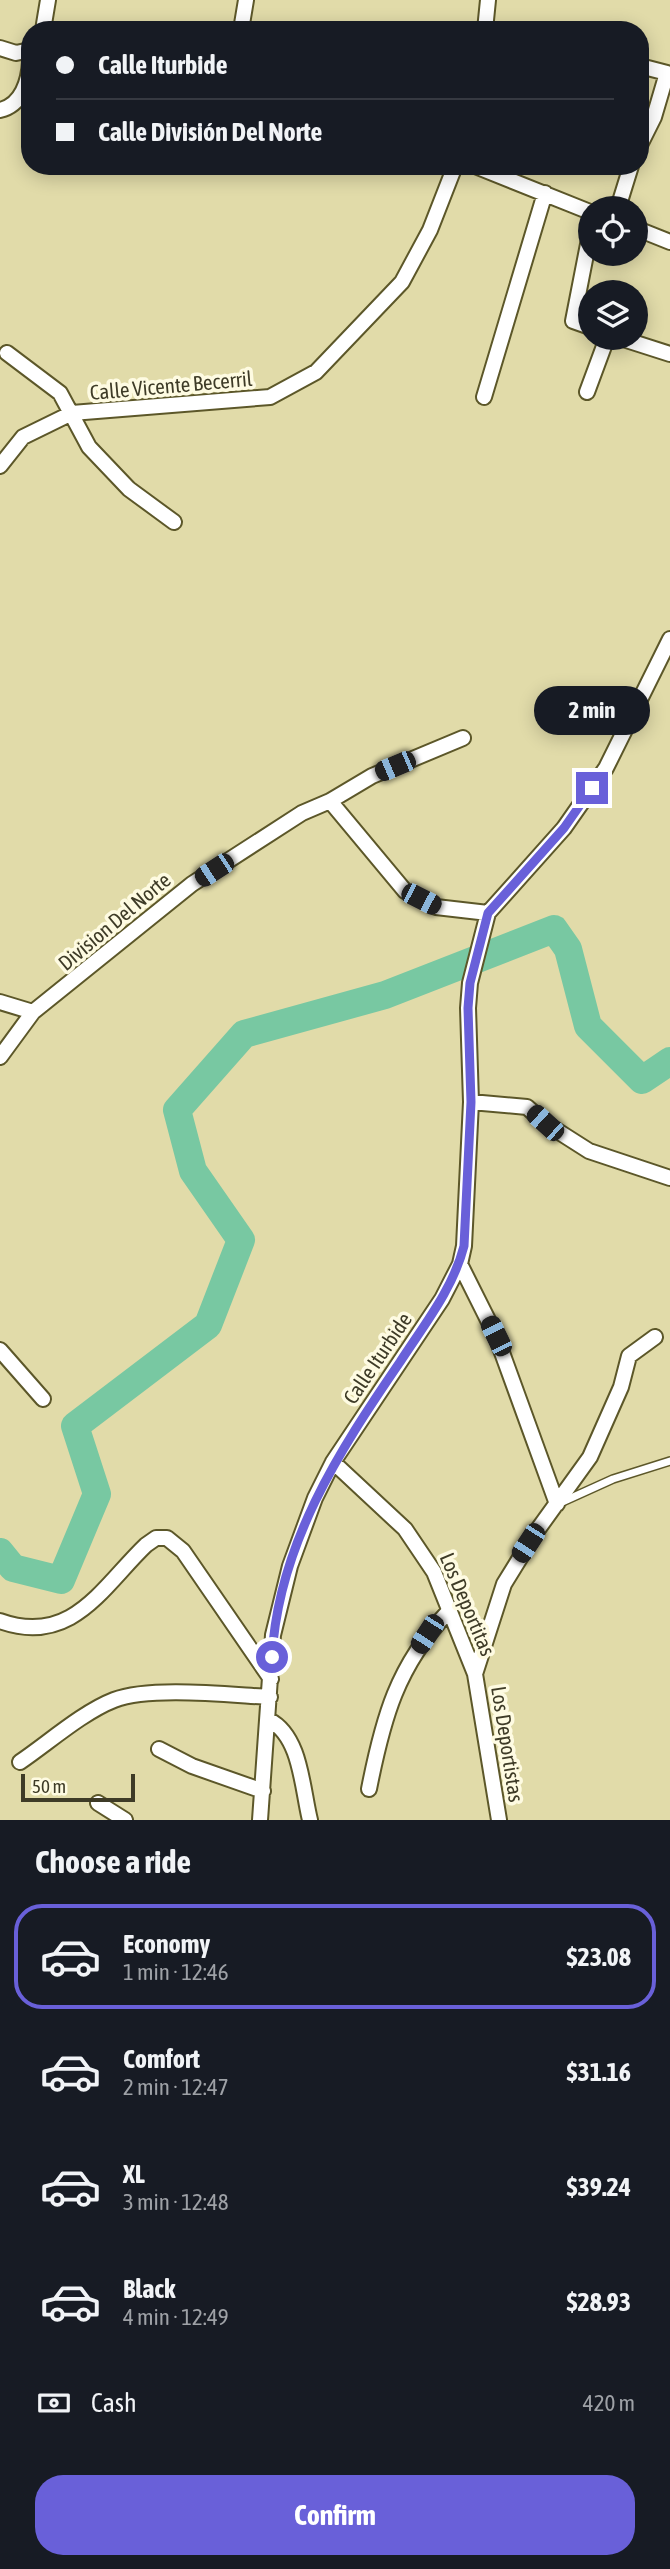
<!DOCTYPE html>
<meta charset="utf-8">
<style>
body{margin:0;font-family:"Asap Condensed",sans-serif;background:#242831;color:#f1f3f6;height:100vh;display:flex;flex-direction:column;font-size:26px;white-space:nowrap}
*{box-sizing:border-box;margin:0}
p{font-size:23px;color:#9ea1a6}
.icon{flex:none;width:38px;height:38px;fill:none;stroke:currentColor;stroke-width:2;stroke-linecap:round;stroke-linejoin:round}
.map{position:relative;height:1820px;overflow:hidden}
.sheet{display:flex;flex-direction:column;background:#171b24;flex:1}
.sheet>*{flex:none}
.guide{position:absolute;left:21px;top:21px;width:628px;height:154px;border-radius:28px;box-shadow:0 4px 18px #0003;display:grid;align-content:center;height:154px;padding:0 35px;background:#171b24}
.controls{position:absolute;left:578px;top:196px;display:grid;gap:14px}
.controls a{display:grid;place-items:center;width:70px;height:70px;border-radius:50%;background:#171b24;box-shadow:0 4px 18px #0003;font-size:35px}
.scale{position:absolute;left:21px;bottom:18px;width:114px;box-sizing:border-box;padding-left:7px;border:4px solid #3e3b27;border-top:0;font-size:19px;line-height:24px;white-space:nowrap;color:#3e3b27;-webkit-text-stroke:5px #fefbe2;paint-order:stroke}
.end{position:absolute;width:32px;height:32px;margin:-16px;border:9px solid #6960d9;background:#fff;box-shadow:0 0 0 4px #fff}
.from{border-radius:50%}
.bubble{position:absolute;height:49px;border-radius:24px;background:#171b24;box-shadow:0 4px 18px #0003;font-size:23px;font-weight:700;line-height:49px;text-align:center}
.car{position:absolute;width:21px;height:42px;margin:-21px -10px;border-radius:9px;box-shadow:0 0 5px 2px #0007;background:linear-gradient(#222 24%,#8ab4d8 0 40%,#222 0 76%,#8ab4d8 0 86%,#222 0)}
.guide b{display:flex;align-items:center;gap:24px;height:66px;font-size:26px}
.guide b+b{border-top:2px solid #363941}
.guide i{width:18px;height:18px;background:#f1f3f6}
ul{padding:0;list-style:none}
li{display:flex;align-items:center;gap:21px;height:105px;margin:0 14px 10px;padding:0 21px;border:4px solid transparent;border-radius:28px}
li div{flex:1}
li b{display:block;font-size:26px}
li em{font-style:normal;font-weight:700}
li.active{border-color:#6960d9}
li>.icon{width:63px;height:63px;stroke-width:1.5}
h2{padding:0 35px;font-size:32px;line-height:84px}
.pay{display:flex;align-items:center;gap:18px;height:77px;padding:0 35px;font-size:26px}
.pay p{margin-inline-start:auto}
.cta{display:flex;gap:14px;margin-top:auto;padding:14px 35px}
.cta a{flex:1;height:80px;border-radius:28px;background:#6960d9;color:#fff;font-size:28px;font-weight:700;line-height:80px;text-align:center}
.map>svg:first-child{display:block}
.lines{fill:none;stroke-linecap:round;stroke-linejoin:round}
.river{stroke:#78c8a2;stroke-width:28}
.lane-casing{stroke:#5c5729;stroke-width:10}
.street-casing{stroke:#5c5729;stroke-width:18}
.lane{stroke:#fff;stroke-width:7}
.street{stroke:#fff;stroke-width:14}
.route{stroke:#6960d9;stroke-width:9}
.labels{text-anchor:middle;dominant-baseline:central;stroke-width:7;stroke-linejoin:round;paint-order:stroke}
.street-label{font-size:21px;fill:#3e3b27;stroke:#fefbe2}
</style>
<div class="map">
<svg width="670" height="1820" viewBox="0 0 670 1820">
<rect width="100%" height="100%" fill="#e1dba9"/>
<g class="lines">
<path class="river" d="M0,1552l13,16 48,12 36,-86 -22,-68 133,-101 33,-85 -48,-69 -16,-61 67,-76 141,-39 169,-66 14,20 20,77 54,54 28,-19"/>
<g class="lane-casing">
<path id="lane" d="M560,1503l53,-24 57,-18"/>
</g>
<g class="street-casing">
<path id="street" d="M242,24l4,-24
M43,30l5,-30
M485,30l3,-30
M0,48l16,5 14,-3
M640,66l27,7 -13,44 -14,28
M0,110c22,-5 29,-29 30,-49
M475,166l115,46
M618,208l13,-42
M635,228l35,14
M590,234l-17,87 17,6
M620,338l50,16
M7,353l53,40 29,54 40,42 45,33
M587,392l20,-54
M484,397l61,-204
M0,466l23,-29 49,-24 198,-16 46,-25 86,-90 28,-52 25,-64
M330,801l75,90 31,16 52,6
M488,913l76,-85 42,-60 64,-129
M0,1002l33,10
M0,1057l33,-45 159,-128 110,-71 28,-12 42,-25 91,-38
M471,1102l56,5 18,16 44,28 81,27
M460,1264l36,72 61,168
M0,1350l43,49
M333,1462l72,67 29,43 41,102 24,146
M0,1621c72,26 103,-35 146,-76l10,-7h11l16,13 88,128
M475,1674l29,-90 32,-52 54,-75 31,-70 8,-31 26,-19
M269,1720c32,16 33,68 41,100
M159,1749l33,17 71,25
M20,1762c28,-19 63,-50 94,-62 37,-14 116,-5 156,-3
M369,1789c14,-71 28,-123 79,-177
M98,1803l27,17
M260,1820l13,-185 17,-69 25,-68 18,-36 109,-163 18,-35 4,-18 7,-144 -3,-94 2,-25 18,-70"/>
</g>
<use href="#lane" class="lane"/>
<use href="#street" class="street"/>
</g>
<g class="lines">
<path class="route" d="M272,1657c6,-112 67,-206 128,-295 24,-37 53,-73 64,-116l7,-144 -3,-94 2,-25 18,-70 76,-85 28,-40"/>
</g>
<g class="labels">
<g class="street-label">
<text transform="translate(171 385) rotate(-5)">Calle Vicente Becerril</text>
<text transform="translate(114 921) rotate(-40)">Division Del Norte</text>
<text transform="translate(377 1358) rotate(-56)">Calle Iturbide</text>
<text transform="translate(468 1604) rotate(67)">Los Deportitas</text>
<text transform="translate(508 1744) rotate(81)">Los Deportistas</text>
</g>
</g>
</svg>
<div class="controls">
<a><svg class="icon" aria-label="locate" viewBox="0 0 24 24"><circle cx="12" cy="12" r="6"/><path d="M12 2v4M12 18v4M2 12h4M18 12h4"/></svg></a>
<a><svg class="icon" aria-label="layers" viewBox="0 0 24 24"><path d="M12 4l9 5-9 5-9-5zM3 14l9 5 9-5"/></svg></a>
</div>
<div class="scale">50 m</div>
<i class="end from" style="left:272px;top:1657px"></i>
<i class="end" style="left:592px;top:788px"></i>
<div class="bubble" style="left:534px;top:686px;width:116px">2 min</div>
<i class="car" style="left:395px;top:766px;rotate:247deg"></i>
<i class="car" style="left:214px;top:870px;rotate:237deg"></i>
<i class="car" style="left:421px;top:899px;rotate:117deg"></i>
<i class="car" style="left:545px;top:1123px;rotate:312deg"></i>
<i class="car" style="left:496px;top:1336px;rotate:334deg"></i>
<i class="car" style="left:528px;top:1543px;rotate:213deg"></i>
<i class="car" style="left:427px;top:1634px;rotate:213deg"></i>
<div class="guide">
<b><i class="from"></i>Calle Iturbide</b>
<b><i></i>Calle División Del Norte</b>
</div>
</div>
<section class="sheet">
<h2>Choose a ride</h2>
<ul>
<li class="active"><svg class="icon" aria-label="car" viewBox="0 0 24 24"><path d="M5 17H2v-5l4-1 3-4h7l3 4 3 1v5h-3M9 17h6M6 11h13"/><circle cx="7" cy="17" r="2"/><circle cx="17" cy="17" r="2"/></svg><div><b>Economy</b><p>1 min · 12:46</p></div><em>$23.08</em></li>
<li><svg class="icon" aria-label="car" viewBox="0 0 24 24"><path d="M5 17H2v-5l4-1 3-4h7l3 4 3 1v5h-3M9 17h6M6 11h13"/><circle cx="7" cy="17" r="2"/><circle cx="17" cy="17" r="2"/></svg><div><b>Comfort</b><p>2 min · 12:47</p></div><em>$31.16</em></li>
<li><svg class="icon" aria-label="car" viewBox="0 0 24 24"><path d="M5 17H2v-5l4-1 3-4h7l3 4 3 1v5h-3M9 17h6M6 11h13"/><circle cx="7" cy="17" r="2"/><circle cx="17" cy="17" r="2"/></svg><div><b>XL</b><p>3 min · 12:48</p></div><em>$39.24</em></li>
<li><svg class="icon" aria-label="car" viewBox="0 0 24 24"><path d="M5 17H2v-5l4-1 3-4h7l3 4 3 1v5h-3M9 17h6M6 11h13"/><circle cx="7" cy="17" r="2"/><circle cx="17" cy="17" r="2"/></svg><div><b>Black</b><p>4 min · 12:49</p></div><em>$28.93</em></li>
</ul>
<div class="pay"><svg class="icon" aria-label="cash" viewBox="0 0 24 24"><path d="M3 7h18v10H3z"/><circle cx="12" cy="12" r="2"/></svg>Cash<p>420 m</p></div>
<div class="cta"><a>Confirm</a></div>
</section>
